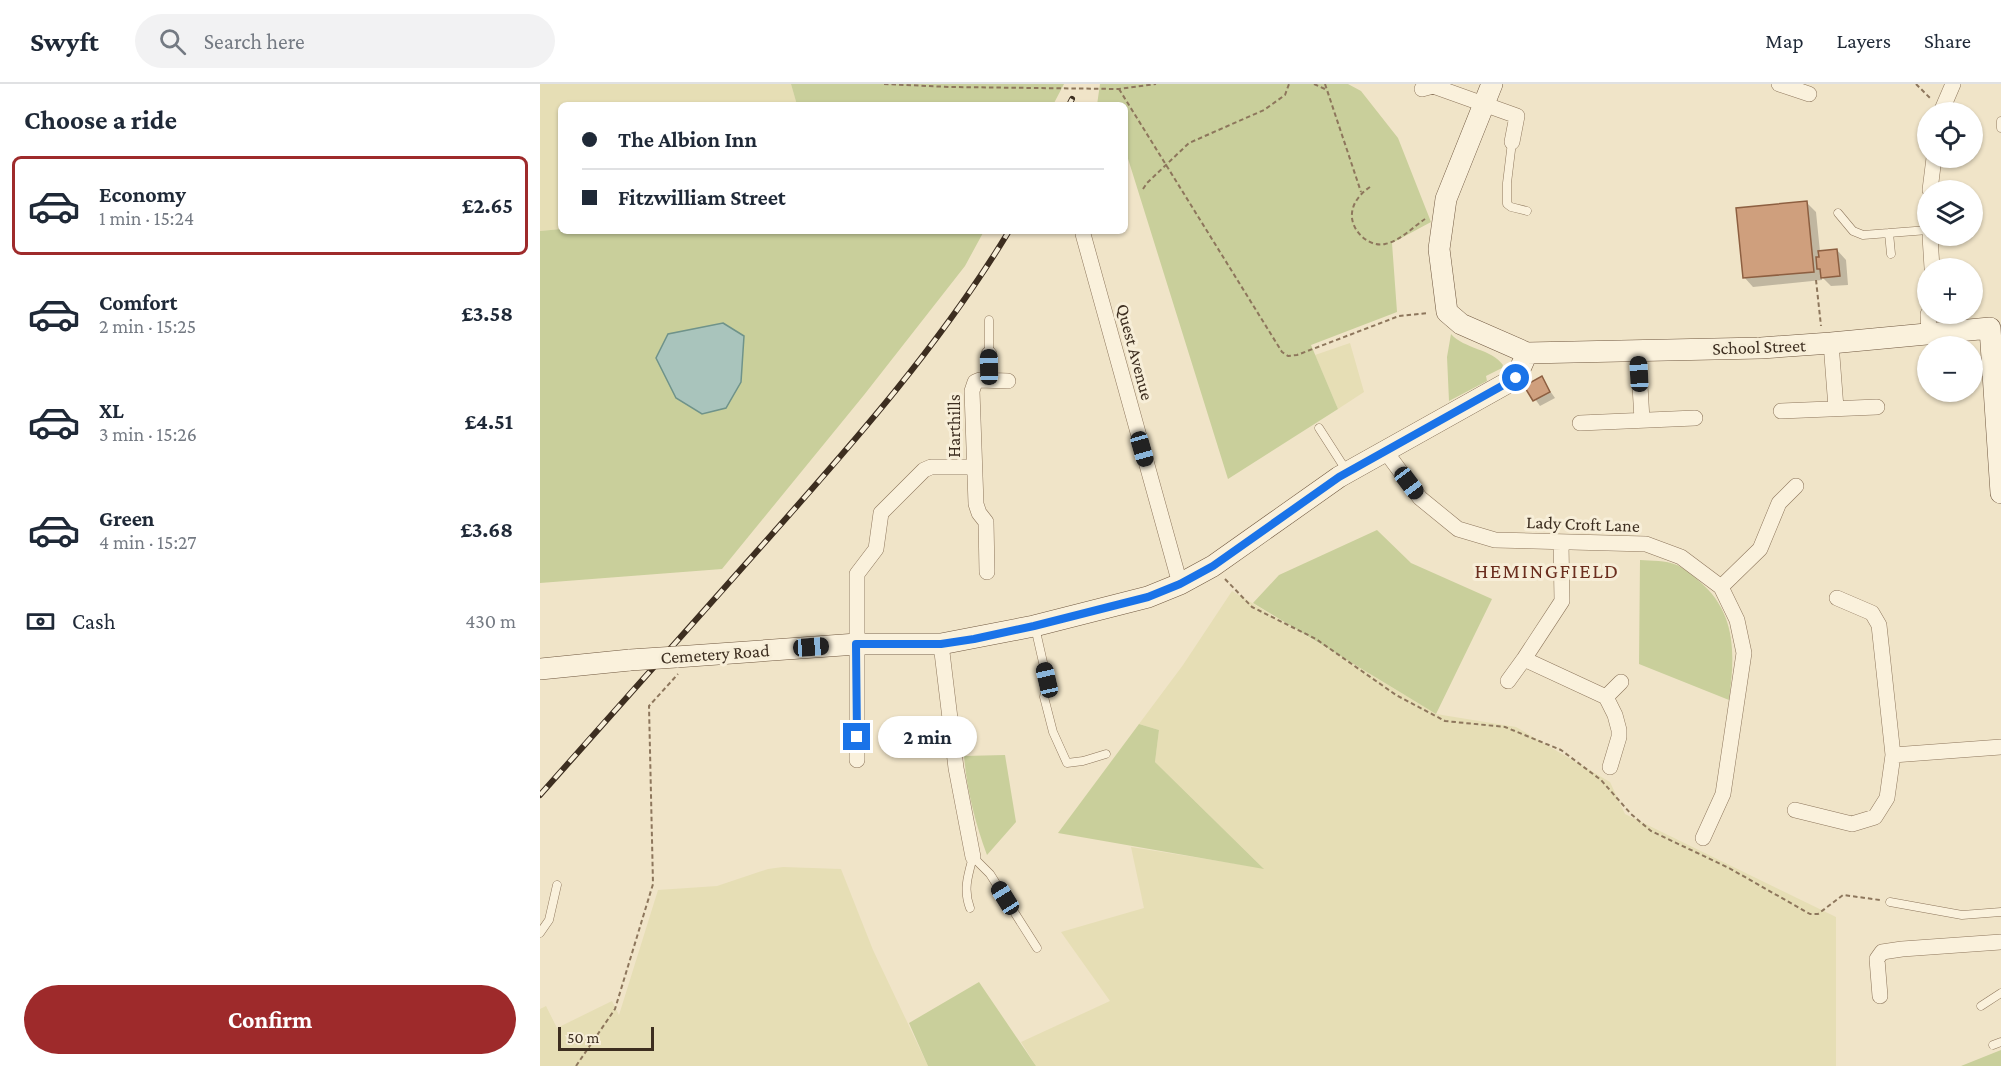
<!DOCTYPE html>
<meta charset="utf-8">
<style>
body{margin:0;font-family:"Crimson Pro",serif;background:#f2f2f3;color:#1f2937;height:100vh;display:flex;flex-direction:column;font-size:22px;white-space:nowrap}
*{box-sizing:border-box;margin:0}
p{font-size:20px;color:#747a83}
.icon{flex:none;width:33px;height:33px;fill:none;stroke:currentColor;stroke-width:2;stroke-linecap:round;stroke-linejoin:round}
.map{position:relative;flex:1;overflow:hidden}
.side{display:flex;flex-direction:column;background:#fff;width:540px}
.side>*{flex:none}
.guide{position:absolute;left:18px;top:18px;width:570px;height:132px;border-radius:9px;box-shadow:0 2px 4px #0004;display:grid;align-content:center;height:132px;padding:0 24px;background:#fff}
.fabs{position:absolute;left:1377px;top:18px;display:grid;gap:12px}
.fabs a{display:grid;place-items:center;width:66px;height:66px;border-radius:50%;background:#fff;box-shadow:0 2px 4px #0004;font-size:30px}
.scale{position:absolute;left:18px;bottom:15px;width:96px;box-sizing:border-box;padding-left:6px;border:3px solid #3d2e20;border-top:0;font-size:16px;line-height:21px;white-space:nowrap;color:#3d2e20;-webkit-text-stroke:4px #f7eed8;paint-order:stroke}
.end{position:absolute;width:27px;height:27px;margin:-14px;border:8px solid #1a73e8;background:#fff;box-shadow:0 0 0 3px #fff}
.from{border-radius:50%}
.bubble{position:absolute;height:42px;border-radius:21px;background:#fff;box-shadow:0 2px 4px #0004;font-size:20px;font-weight:700;line-height:42px;text-align:center}
.car{position:absolute;width:18px;height:36px;margin:-18px -9px;border-radius:8px;box-shadow:0 0 4px 2px #0007;background:linear-gradient(#222 24%,#8ab4d8 0 40%,#222 0 76%,#8ab4d8 0 86%,#222 0)}
.guide b{display:flex;align-items:center;gap:21px;height:57px;font-size:22px}
.guide b+b{border-top:2px solid #e0e1e3}
.guide i{width:15px;height:15px;background:#1f2937}
ul{padding:0;list-style:none}
li{display:flex;align-items:center;gap:18px;height:99px;margin:0 12px 9px;padding:0 12px;border:3px solid transparent;border-radius:9px}
li div{flex:1}
li b{display:block;font-size:22px}
li em{font-style:normal;font-weight:700}
li.active{border-color:#9e2a2b}
li>.icon{width:54px;height:54px;stroke-width:1.5}
h2{padding:0 24px;font-size:27px;line-height:72px}
.pay{display:flex;align-items:center;gap:15px;height:66px;padding:0 24px;font-size:22px}
.pay p{margin-inline-start:auto}
.primary-button{display:flex;gap:12px;margin-top:auto;padding:12px 24px}
.primary-button a{flex:1;height:69px;border-radius:36px;background:#9e2a2b;color:#fff;font-size:24px;font-weight:700;line-height:69px;text-align:center}
header{display:flex;align-items:center;gap:36px;box-sizing:border-box;height:84px;padding:0 30px;background:#fff;border-bottom:2px solid #e0e1e3}
header strong{font-size:28px}
nav{display:flex;gap:33px;margin-inline-start:auto;font-size:21px}
.search{width:420px;height:54px;background:#f2f2f3;display:flex;align-items:center;gap:15px;box-sizing:border-box;padding:0 21px;border-radius:33px;color:#747a83;font-size:22px}
main{display:flex;flex:1;min-height:0}
.map>svg:first-child{display:block}
.farmland{fill:#e6deb5}
.green{fill:#c9cf9b}
.water{fill:#a9c4bc;stroke:#6f938a;stroke-width:1.5}
.shadow{fill:#0003}
.building{fill:#cf9f7d;stroke:#8d5f41;stroke-width:1.5}
.lines{fill:none;stroke-linecap:round;stroke-linejoin:round}
.lane-casing{stroke:#8d765c;stroke-width:9}
.street-casing{stroke:#8d765c;stroke-width:16}
.secondary-casing{stroke:#6f573f;stroke-width:22}
.path{stroke:#8d765c;stroke-width:2;stroke-dasharray:4.5 3;stroke-linecap:butt}
.lane{stroke:#faf1dc;stroke-width:8}
.street{stroke:#faf1dc;stroke-width:15}
.secondary{stroke:#faf1dc;stroke-width:21}
.rail-casing{stroke:#3d2e20;stroke-width:6}
.rail{stroke:#f7eed8;stroke-width:4;stroke-dasharray:11;stroke-linecap:butt}
.secondary-bridge-casing{stroke:#6f573f;stroke-width:22;stroke-linecap:butt}
.secondary-bridge{stroke:#faf1dc;stroke-width:21}
.route{stroke:#1a73e8;stroke-width:8}
.labels{text-anchor:middle;dominant-baseline:central;stroke-width:6;stroke-linejoin:round;paint-order:stroke}
.street-label{font-size:18px;fill:#3d2e20;stroke:#f7eed8}
.quarter-label{font-size:21px;letter-spacing:1.5px;fill:#6b2e1e;stroke:#f7eed8}
</style>
<header>
<strong>Swyft</strong>
<div class="search"><svg class="icon" aria-label="search" viewBox="0 0 24 24"><circle cx="10" cy="10" r="6"/><path d="M15 15l6 6"/></svg>Search here</div>
<nav><a>Map</a><a>Layers</a><a>Share</a></nav>
</header>
<main>
<section class="side">
<h2>Choose a ride</h2>
<ul>
<li class="active"><svg class="icon" aria-label="car" viewBox="0 0 24 24"><path d="M5 17H2v-5l4-1 3-4h7l3 4 3 1v5h-3M9 17h6M6 11h13"/><circle cx="7" cy="17" r="2"/><circle cx="17" cy="17" r="2"/></svg><div><b>Economy</b><p>1 min · 15:24</p></div><em>£2.65</em></li>
<li><svg class="icon" aria-label="car" viewBox="0 0 24 24"><path d="M5 17H2v-5l4-1 3-4h7l3 4 3 1v5h-3M9 17h6M6 11h13"/><circle cx="7" cy="17" r="2"/><circle cx="17" cy="17" r="2"/></svg><div><b>Comfort</b><p>2 min · 15:25</p></div><em>£3.58</em></li>
<li><svg class="icon" aria-label="car" viewBox="0 0 24 24"><path d="M5 17H2v-5l4-1 3-4h7l3 4 3 1v5h-3M9 17h6M6 11h13"/><circle cx="7" cy="17" r="2"/><circle cx="17" cy="17" r="2"/></svg><div><b>XL</b><p>3 min · 15:26</p></div><em>£4.51</em></li>
<li><svg class="icon" aria-label="car" viewBox="0 0 24 24"><path d="M5 17H2v-5l4-1 3-4h7l3 4 3 1v5h-3M9 17h6M6 11h13"/><circle cx="7" cy="17" r="2"/><circle cx="17" cy="17" r="2"/></svg><div><b>Green</b><p>4 min · 15:27</p></div><em>£3.68</em></li>
</ul>
<div class="pay"><svg class="icon" aria-label="cash" viewBox="0 0 24 24"><path d="M3 7h18v10H3z"/><circle cx="12" cy="12" r="2"/></svg>Cash<p>430 m</p></div>
<div class="primary-button"><a>Confirm</a></div>
</section>
<div class="map">
<svg width="1461" height="982" viewBox="0 0 1461 982">
<rect width="100%" height="100%" fill="#f0e4c8"/>
<path class="farmland" d="M0,0h251l6,21h-236v124l-21,2z
M810,259l14,49 -26,17 -23,-54z
M692,507l204,123 80,13 94,55 15,32 211,103v149h-800l-15,-24 89,-41 -49,-69 83,-24 -13,-61 132,21 -108,-106 4,-32 -20,-6 44,-59z
M243,783l58,2 32,81 55,116h-388v-57l6,-3 11,22 55,-27 7,14 39,-125 59,-4 51,-17z"/>
<path class="green" d="M251,0h273l-11,21h-256z
M560,0h248l13,7 37,47 33,84 -39,21 5,69 -86,33 27,64 -110,70 -103,-330v-44h-28z
M21,145v2h423l-19,35 -101,129 -142,174 -182,14v-352z
M911,250c13,15 41,15 52,31l-1,3 -16,8 1,5 -38,20 -2,-44z
M837,446l34,33 81,36 -56,115 -183,-111 26,-28z
M1100,476c12,1 25,0 37,5 8,4 15,10 22,16 38,32 36,74 30,119l-90,-36z
M599,640l20,6 -4,32 109,107 -206,-36z
M465,671l11,67 -29,33c-12,-33 -20,-64 -23,-99z
M439,898l57,84h-108l-19,-43z
M1461,966v16h-40z"/>
<path class="water" d="M183,239l21,13 -3,46 -15,26 -24,6 -26,-16 -20,-40 12,-24z"/>
<path class="shadow" d="M1267,119l9,9 4,40 17,-2 9,10 2,25 -17,1 -9,-9v3l-69,7 -9,-10z
M1001,294l14,20 -15,8 -14,-20z"/>
<path class="building" d="M1267,117l7,71 -71,6 -7,-70z
M1297,165l3,27 -19,2 -1,-9h-3l-1,-12h3l-1,-6z
M1002,292l8,16 -17,9 -9,-15z"/>
<g class="lines">
<g class="lane-casing">
<path id="lane" d="M1461,37v7
M972,58l-5,41v21l4,3 16,4
M1298,129l15,18 10,4 65,-5
M1349,149l2,21
M449,236v34
M779,344l27,42
M495,543l12,53 -3,17 9,35 14,31 16,-2 23,-7
M433,773l17,17 47,74
M1350,818l72,13 39,-3
M430,824c-7,-18 -2,-33 3,-51
M0,849l9,-13 8,-35
M1441,922l20,-13
M1453,961l8,-3"/>
</g>
<g class="street-casing">
<path id="street" d="M1239,0l30,10
M882,5l11,-3 84,30 -5,26
M1401,28l12,-28
M1390,106l4,-32
M543,150l97,350
M1390,152l2,32
M1388,230l1,19
M1291,259l5,65
M1098,267l4,69
M449,270l1,26
M1241,327l96,-4
M1040,339l115,-5
M846,368l34,46 38,31 37,11 151,4 35,13 40,30 16,33 7,33 -21,141 -20,44
M1021,459l1,58 -38,58 82,38 9,18 4,15v7l-9,30
M447,488l-1,-50 -7,-9 -3,-9 -4,-113 3,-9 5,-2 28,1
M1181,503l39,-38 19,-46 17,-17
M401,560l15,124 17,89
M968,597l16,-22
M1066,613l15,-15
M1353,671l108,-8
M317,676v-186l19,-25 5,-36 43,-43 7,-3h43
M1255,726l57,14 23,-7 12,-19 6,-43 -14,-130 -7,-12 -35,-15
M1340,912l-3,-37 5,-7 20,-3 99,-7"/>
</g>
<g class="secondary-casing">
<path id="secondary" d="M952,0l-46,115 -7,50 8,63 14,12 66,29 234,-5 70,-5 159,-15 11,165
M136,573l181,-13h84l93,-18 114,-29 32,-13 33,-18 126,-89 177,-99 11,-25
M0,585l90,-9"/>
</g>
<path class="path" d="M344,0l66,3 169,2 37,-5
M774,0l11,5
M785,0l36,108
M1376,0l15,15
M579,5l163,263 6,4 9,-1 102,-39 30,-3
M830,103c-9,6 -17,15 -18,26 -2,17 17,35 33,31 15,-3 28,-17 40,-25
M603,105l4,-6 42,-40 75,-33 21,-15 4,-11
M1276,196l5,46
M685,495l27,28 64,32 80,56 49,26 60,6 56,23 40,30 30,34 20,17 78,37 81,46h8l25,-19 37,5
M36,982l39,-57 38,-125 -4,-178 29,-32"/>
<use href="#lane" class="lane"/>
<use href="#street" class="street"/>
<use href="#secondary" class="secondary"/>
<g class="rail-casing">
<path id="rail" d="M529,21l3,-6
M0,711c75,-85 151,-169 226,-254 87,-98 175,-197 243,-310"/>
</g>
<use href="#rail" class="rail"/>
<g class="secondary-bridge-casing">
<path id="secondary-bridge" d="M90,576l46,-3"/>
</g>
<use href="#secondary-bridge" class="secondary-bridge"/>
</g>
<g class="lines">
<path class="route" d="M317,653l-1,-93h85l33,-5 60,-13 114,-29 32,-13 33,-18 126,-89 177,-99"/>
</g>
<g class="labels">
<g class="street-label">
<text transform="translate(1219 263) rotate(-2)">School Street</text>
<text transform="translate(595 268) rotate(75)">Quest Avenue</text>
<text transform="translate(414 342) rotate(-90)">Harthills</text>
<text transform="translate(1043 440) rotate(2)">Lady Croft Lane</text>
<text transform="translate(175 570) rotate(-4)">Cemetery Road</text>
</g>
<g class="quarter-label">
<text x="1007" y="487">HEMINGFIELD</text>
</g>
</g>
</svg>
<div class="fabs">
<a><svg class="icon" aria-label="locate" viewBox="0 0 24 24"><circle cx="12" cy="12" r="6"/><path d="M12 2v4M12 18v4M2 12h4M18 12h4"/></svg></a>
<a><svg class="icon" aria-label="layers" viewBox="0 0 24 24"><path d="M12 4l9 5-9 5-9-5zM3 14l9 5 9-5"/></svg></a>
<a>+</a>
<a>−</a>
</div>
<div class="scale">50 m</div>
<i class="end from" style="left:976px;top:294px"></i>
<i class="end" style="left:317px;top:653px"></i>
<div class="bubble" style="left:338px;top:632px;width:99px">2 min</div>
<i class="car" style="left:449px;top:283px;rotate:359deg"></i>
<i class="car" style="left:1099px;top:290px;rotate:357deg"></i>
<i class="car" style="left:602px;top:365px;rotate:164deg"></i>
<i class="car" style="left:869px;top:399px;rotate:143deg"></i>
<i class="car" style="left:271px;top:563px;rotate:86deg"></i>
<i class="car" style="left:507px;top:596px;rotate:347deg"></i>
<i class="car" style="left:465px;top:814px;rotate:328deg"></i>
<div class="guide">
<b><i class="from"></i>The Albion Inn</b>
<b><i></i>Fitzwilliam Street</b>
</div>
</div>
</main>
